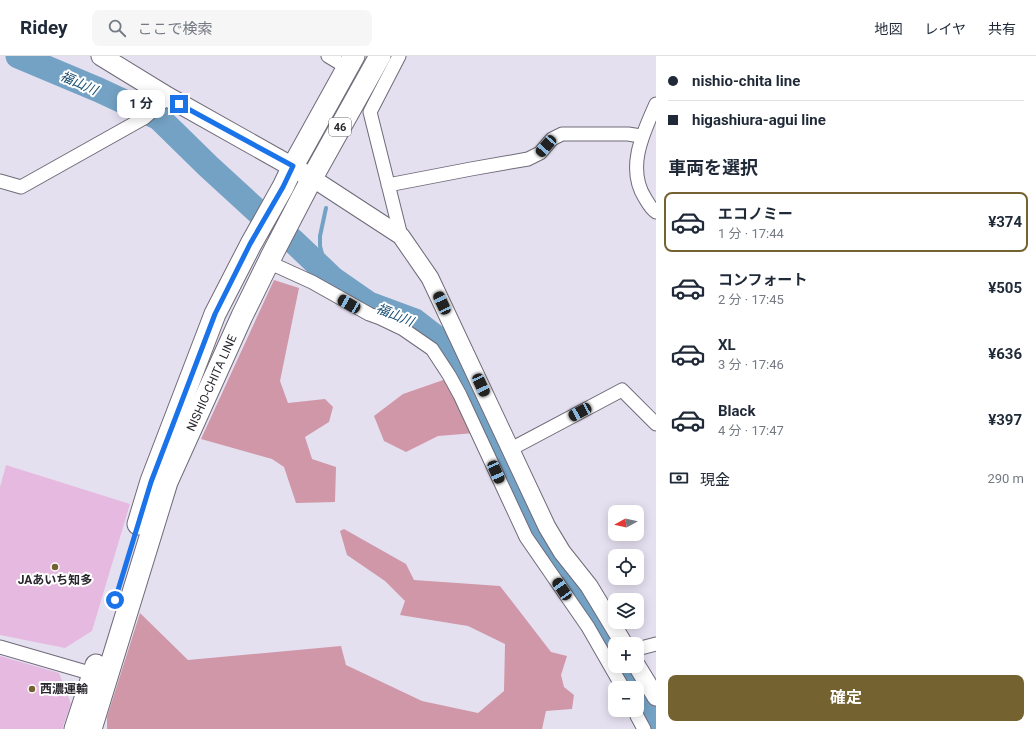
<!DOCTYPE html>
<html lang="ja">
<meta charset="utf-8">
<style>
body{margin:0;font-family:Roboto,"Noto Sans JP",sans-serif;background:#f6f6f7;color:#1f2937;height:100vh;display:flex;flex-direction:column;font-size:15px;white-space:nowrap}
*{box-sizing:border-box;margin:0}
p{font-size:13px;color:#747a83}
.icon{flex:none;width:22px;height:22px;fill:none;stroke:currentColor;stroke-width:2;stroke-linecap:round;stroke-linejoin:round}
.map{position:relative;flex:1;overflow:hidden}
.drawer{display:flex;flex-direction:column;background:#fff;width:380px}
.drawer>*{flex:none}
.top-card{display:grid;align-content:center;height:88px;padding:0 12px;background:#fff}
.needle{width:26px;rotate:262deg}
.fabs{position:absolute;left:608px;top:449px;display:grid;gap:8px}
.fabs a{display:grid;place-items:center;width:36px;height:36px;border-radius:8px;background:#fff;box-shadow:0 2px 10px #0003;font-size:20px}
.end{position:absolute;width:18px;height:18px;margin:-9px;border:5px solid #1a73e8;background:#fff;box-shadow:0 0 0 2px #fff}
.from{border-radius:50%}
.bubble{position:absolute;height:28px;border-radius:8px;background:#fff;box-shadow:0 2px 10px #0003;font-size:13px;font-weight:700;line-height:28px;text-align:center}
.car{position:absolute;width:12px;height:24px;margin:-12px -6px;border-radius:5px;box-shadow:0 0 3px 1px #0007;background:linear-gradient(#222 24%,#8ab4d8 0 40%,#222 0 76%,#8ab4d8 0 86%,#222 0)}
.top-card b{display:flex;align-items:center;gap:14px;height:38px;font-size:15px}
.top-card b+b{border-top:1px solid #e0e1e3}
.top-card i{width:10px;height:10px;background:#1f2937}
ul{padding:0;list-style:none}
li{display:flex;align-items:center;gap:12px;height:60px;margin:0 8px 6px;padding:0 4px;border:2px solid transparent;border-radius:8px}
li div{flex:1}
li b{display:block;font-size:15px}
li em{font-style:normal;font-weight:700}
li.on{border-color:#746230}
li>.icon{width:36px;height:36px;stroke-width:1.5}
h2{padding:0 12px;font-size:18px;line-height:48px}
.pay{display:flex;align-items:center;gap:10px;height:44px;padding:0 12px;font-size:15px}
.pay p{margin-inline-start:auto}
.cta{display:flex;gap:8px;margin-top:auto;padding:8px 12px}
.cta a{flex:1;height:46px;border-radius:8px;background:#746230;color:#fff;font-size:16px;font-weight:700;line-height:46px;text-align:center}
header{display:flex;align-items:center;gap:24px;box-sizing:border-box;height:56px;padding:0 20px;background:#fff;border-bottom:1px solid #e0e1e3}
header strong{font-size:19px}
nav{display:flex;gap:22px;margin-inline-start:auto;font-size:14px}
.search{width:280px;height:36px;background:#f6f6f7;display:flex;align-items:center;gap:10px;box-sizing:border-box;padding:0 14px;border-radius:8px;color:#747a83;font-size:15px}
main{display:flex;flex:1;min-height:0}
.map>svg:first-child{display:block}
.forest{fill:#cf97a7}
.lines{fill:none;stroke-linecap:round;stroke-linejoin:round}
.stream{stroke:#74a2c4;stroke-width:4}
.river{stroke:#74a2c4;stroke-width:25}
.building{fill:#e6bae0}
.minor-casing{stroke:#6f6a78;stroke-width:15}
.tertiary-casing{stroke:#6f6a78;stroke-width:19}
.secondary-casing{stroke:#6f6a78;stroke-width:21}
.primary-casing{stroke:#6f6a78;stroke-width:23}
.minor{stroke:#fff;stroke-width:13}
.tertiary{stroke:#fff;stroke-width:17}
.secondary{stroke:#fff;stroke-width:19}
.primary{stroke:#fff;stroke-width:21}
.route{stroke:#1a73e8;stroke-width:5}
.poi-dot{fill:#746230;stroke:#fff;stroke-width:1.5}
.labels{text-anchor:middle;dominant-baseline:central;stroke-width:4;stroke-linejoin:round;paint-order:stroke}
.shield{fill:#fff;stroke:#69686c;stroke-width:1}
.shield-label{font-size:11px;font-weight:bold;fill:#29272d}
.street-label{font-size:12px;fill:#29272d;stroke:#fff}
.poi-label{font-size:12px;font-weight:bold;fill:#29272d;stroke:#fff}
.water-label{font-size:13px;font-style:italic;fill:#144a6d;stroke:#fff}
</style>
<header>
<strong>Ridey</strong>
<div class="search"><svg class="icon" aria-label="search" viewBox="0 0 24 24"><circle cx="10" cy="10" r="6"/><path d="M15 15l6 6"/></svg>ここで検索</div>
<nav><a>地図</a><a>レイヤ</a><a>共有</a></nav>
</header>
<main>
<div class="map">
<svg width="656" height="673" viewBox="0 0 656 673">
<rect width="100%" height="100%" fill="#e5e0f0"/>
<path class="forest" d="M274,224l25,8 -19,93 8,22 37,-4 8,8 -4,15 -24,15 7,22 24,8 -1,35 -39,1 -12,-36 -12,-8 -71,-20z
M449,322l26,55 -37,3 -32,16 -22,-11 -10,-25 29,-22z
M344,473l62,35 8,16 86,6 51,66 16,4 -6,19 3,12 10,8 -2,14 -26,2 -4,18h-435v-12l33,-104 48,47 153,-14 5,19 76,36 56,12 26,-22 1,-47 -37,-18 -68,-11 5,-14 -20,-20 -38,-26 -7,-24z"/>
<g class="lines">
<path class="stream" d="M326,152l-6,28v10l7,27"/>
<path class="river" d="M18,0l81,34 60,28 49,48 61,56 23,18 41,39 36,25 46,17 27,21 24,45 64,140 45,65 40,64
M621,610l14,22
M637,635l19,34"/>
</g>
<path class="building" d="M6,409l124,39 -38,127 -27,17 -65,-13v-148z
M0,600l59,17 12,31 -9,25h-62z"/>
<g class="lines">
<g class="minor-casing">
<path id="minor" d="M328,0l20,12
M399,0l-29,56 31,124
M656,48c-13,29 -30,64 -11,94 3,5 6,11 11,14
M0,125l21,6 123,-69 24,-21
M388,129l83,-16 57,-10 12,-6 12,-14 10,-5h66l13,2
M268,206l44,20 57,32 11,4 23,11 29,20 17,26 11,20 66,142 62,90 35,61
M511,393l111,-59 34,34
M0,591l100,29
M637,593l19,-5
M636,654l1,6 7,13"/>
</g>
<g class="tertiary-casing">
<path id="tertiary" d="M312,122l89,58 29,42 117,249 15,25 27,34 35,58
M637,610l19,31"/>
</g>
<g class="secondary-casing">
<path id="secondary" d="M101,0l67,41 144,81"/>
</g>
<g class="primary-casing">
<g id="primary">
<path d="M138,468l13,-43 64,-167 36,-70 32,-57 10,-21 61,-110"/>
<path d="M75,673l21,-64"/>
<path id="s1" d="M91,673l76,-247 75,-166 30,-61 40,-77 68,-122"/>
</g>
</g>
<use href="#minor" class="minor"/>
<use href="#tertiary" class="tertiary"/>
<use href="#secondary" class="secondary"/>
<use href="#primary" class="primary"/>
</g>
<g class="lines">
<path class="route" d="M115,544l36,-118 64,-168 35,-70 33,-57 10,-21 -114,-62"/>
</g>
<g class="poi-dot">
<circle cx="55" cy="511" r="4"/>
<circle cx="32" cy="633" r="4"/>
</g>
<g class="labels">
<rect class="shield" x="329" y="62" width="22" height="18" rx="3"/>
<g class="shield-label">
<text x="340" y="71">46</text>
</g>
<g class="street-label">
<text stroke="none"><textPath href="#s1" startOffset="367">NISHIO-CHITA LINE</textPath></text>
</g>
<g class="poi-label">
<text x="55" y="524">JAあいち知多</text>
<text x="40" y="633" text-anchor="start">西濃運輸</text>
</g>
<g class="water-label">
<text transform="translate(79 27) rotate(24)">福山川</text>
<text transform="translate(395 259) rotate(22)">福山川</text>
</g>
</g>
</svg>
<div class="fabs">
<a><svg class="needle" viewBox="-14 -14 28 28"><path d="M0-13l5 13h-10z" fill="#e53935"/><path d="M0 13l5-13h-10z" fill="#747a83"/></svg></a>
<a><svg class="icon" aria-label="locate" viewBox="0 0 24 24"><circle cx="12" cy="12" r="6"/><path d="M12 2v4M12 18v4M2 12h4M18 12h4"/></svg></a>
<a><svg class="icon" aria-label="layers" viewBox="0 0 24 24"><path d="M12 4l9 5-9 5-9-5zM3 14l9 5 9-5"/></svg></a>
<a>+</a>
<a>−</a>
</div>
<i class="end from" style="left:115px;top:544px"></i>
<i class="end" style="left:179px;top:48px"></i>
<div class="bubble" style="left:117px;top:34px;width:48px">1 分</div>
<i class="car" style="left:546px;top:90px;rotate:221deg"></i>
<i class="car" style="left:442px;top:247px;rotate:335deg"></i>
<i class="car" style="left:349px;top:248px;rotate:300deg"></i>
<i class="car" style="left:481px;top:329px;rotate:155deg"></i>
<i class="car" style="left:580px;top:356px;rotate:242deg"></i>
<i class="car" style="left:496px;top:416px;rotate:156deg"></i>
<i class="car" style="left:562px;top:533px;rotate:326deg"></i>
</div>
<section class="drawer">
<div class="top-card">
<b><i class="from"></i>nishio-chita line</b>
<b><i></i>higashiura-agui line</b>
</div>
<h2>車両を選択</h2>
<ul>
<li class="on"><svg class="icon" aria-label="car" viewBox="0 0 24 24"><path d="M5 17H2v-5l4-1 3-4h7l3 4 3 1v5h-3M9 17h6M6 11h13"/><circle cx="7" cy="17" r="2"/><circle cx="17" cy="17" r="2"/></svg><div><b>エコノミー</b><p>1 分 · 17:44</p></div><em>¥374</em></li>
<li><svg class="icon" aria-label="car" viewBox="0 0 24 24"><path d="M5 17H2v-5l4-1 3-4h7l3 4 3 1v5h-3M9 17h6M6 11h13"/><circle cx="7" cy="17" r="2"/><circle cx="17" cy="17" r="2"/></svg><div><b>コンフォート</b><p>2 分 · 17:45</p></div><em>¥505</em></li>
<li><svg class="icon" aria-label="car" viewBox="0 0 24 24"><path d="M5 17H2v-5l4-1 3-4h7l3 4 3 1v5h-3M9 17h6M6 11h13"/><circle cx="7" cy="17" r="2"/><circle cx="17" cy="17" r="2"/></svg><div><b>XL</b><p>3 分 · 17:46</p></div><em>¥636</em></li>
<li><svg class="icon" aria-label="car" viewBox="0 0 24 24"><path d="M5 17H2v-5l4-1 3-4h7l3 4 3 1v5h-3M9 17h6M6 11h13"/><circle cx="7" cy="17" r="2"/><circle cx="17" cy="17" r="2"/></svg><div><b>Black</b><p>4 分 · 17:47</p></div><em>¥397</em></li>
</ul>
<div class="pay"><svg class="icon" aria-label="cash" viewBox="0 0 24 24"><path d="M3 7h18v10H3z"/><circle cx="12" cy="12" r="2"/></svg>現金<p>290 m</p></div>
<div class="cta"><a>確定</a></div>
</section>
</main>
